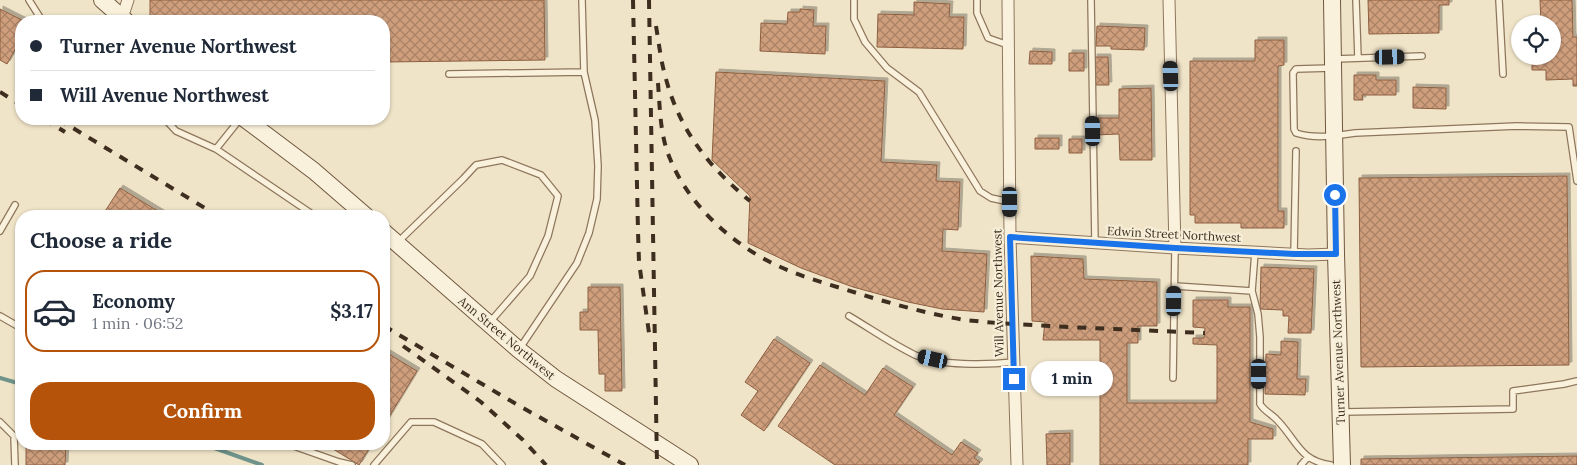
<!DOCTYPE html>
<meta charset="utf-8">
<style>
body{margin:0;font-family:Lora,serif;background:#f2f2f3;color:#1f2937;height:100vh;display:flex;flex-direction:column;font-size:19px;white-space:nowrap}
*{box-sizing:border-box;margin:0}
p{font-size:16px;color:#747a83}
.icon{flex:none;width:28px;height:28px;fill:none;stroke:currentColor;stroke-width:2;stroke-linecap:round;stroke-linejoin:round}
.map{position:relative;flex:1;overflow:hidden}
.side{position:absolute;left:15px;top:210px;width:375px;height:240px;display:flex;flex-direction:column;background:#fff;border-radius:20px;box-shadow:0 1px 4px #0004}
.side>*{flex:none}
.banner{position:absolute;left:15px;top:15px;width:375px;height:110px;border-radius:20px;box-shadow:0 1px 4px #0004;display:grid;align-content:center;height:110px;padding:0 15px;background:#fff}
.controls{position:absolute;left:1511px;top:15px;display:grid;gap:10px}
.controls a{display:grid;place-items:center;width:50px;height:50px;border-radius:50%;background:#fff;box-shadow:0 1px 4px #0004;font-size:25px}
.end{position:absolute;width:22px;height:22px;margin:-11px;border:6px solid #1a73e8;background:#fff;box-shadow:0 0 0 2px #fff}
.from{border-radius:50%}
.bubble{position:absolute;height:35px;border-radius:18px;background:#fff;box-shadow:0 1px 4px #0004;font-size:16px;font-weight:800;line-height:35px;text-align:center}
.car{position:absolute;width:15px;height:30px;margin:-15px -8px;border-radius:6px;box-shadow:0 0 4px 1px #0007;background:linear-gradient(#222 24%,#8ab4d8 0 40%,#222 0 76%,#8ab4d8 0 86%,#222 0)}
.banner b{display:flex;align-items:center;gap:18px;height:48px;font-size:19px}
.banner b+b{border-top:1px solid #e0e1e3}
.banner i{width:12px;height:12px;background:#1f2937}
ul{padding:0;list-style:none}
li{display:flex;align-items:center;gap:15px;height:82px;margin:0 10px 8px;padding:0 5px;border:2px solid transparent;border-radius:20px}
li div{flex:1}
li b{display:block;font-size:19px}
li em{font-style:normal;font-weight:800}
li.current{border-color:#b45309}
li>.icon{width:45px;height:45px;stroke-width:1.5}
h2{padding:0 15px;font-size:22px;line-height:60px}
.action{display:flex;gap:10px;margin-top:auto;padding:10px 15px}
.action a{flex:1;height:58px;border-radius:20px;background:#b45309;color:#fff;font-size:20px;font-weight:800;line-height:58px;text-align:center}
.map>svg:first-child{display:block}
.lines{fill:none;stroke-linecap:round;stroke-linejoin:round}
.stream{stroke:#6f938a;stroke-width:4}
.building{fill:url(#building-cross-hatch);stroke:#8d5f41;filter:url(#shadow)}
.lane-casing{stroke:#8d765c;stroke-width:8}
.street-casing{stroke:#8d765c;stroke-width:13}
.secondary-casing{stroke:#6f573f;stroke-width:18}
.lane{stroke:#faf1dc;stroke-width:5.5}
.street{stroke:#faf1dc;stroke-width:11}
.secondary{stroke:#faf1dc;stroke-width:16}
.rail{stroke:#3d2e20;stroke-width:4;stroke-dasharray:9 9;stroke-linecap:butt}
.route{stroke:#1a73e8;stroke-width:6}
.labels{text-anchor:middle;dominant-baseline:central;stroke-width:4.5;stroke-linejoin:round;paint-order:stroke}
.street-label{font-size:12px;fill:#3d2e20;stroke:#f7eed8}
</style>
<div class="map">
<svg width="1577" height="465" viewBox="0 0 1577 465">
<defs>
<pattern id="building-cross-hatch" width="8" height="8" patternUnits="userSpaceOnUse" patternTransform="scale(1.25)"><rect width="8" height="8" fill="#cf9f7d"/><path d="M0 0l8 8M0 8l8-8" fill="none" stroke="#a98266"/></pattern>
<filter id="shadow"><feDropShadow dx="3" dy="-3" stdDeviation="0" flood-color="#0004"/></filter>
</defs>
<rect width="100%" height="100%" fill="#f0e4c8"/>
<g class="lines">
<path class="stream" d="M0,378l21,6
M203,444l59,21"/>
</g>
<path class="building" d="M150,0h394l1,60 -161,2v-41h-234z
M1368,0h81v5h-10v28l-70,1z
M1540,0h32l1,37h4v49h-4v-7l-27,1v-10h-14v-14h20v-32h-11z
M914,2l36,2 -1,13h15l-1,32 -86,-2 1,-33 36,1z
M0,9l24,12h-3v18l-14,25 -7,-4z
M800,9l14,1 -1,16h13l-1,28 -65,-3 1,-28 26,1 1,-12h12z
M1097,26l48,2 -1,22 -33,-1v-3h-15z
M1255,40h29v25l-6,1v145h6v17h-43v-5h-46v-8h-5v-154h65z
M1030,51l22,1v12h-23z
M1069,53h15v18h-15z
M1094,57h14l1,28h-14z
M716,72l169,9 -4,81 56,3 -1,16 24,1 -2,48 -15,-1 -1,22 45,3 -3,58 -42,-3 -34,-7 -55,-15 -52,-19 -53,-25 2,-47 -38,-36z
M1354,75h22v5h20v15h-34l1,5h-9z
M1413,87l33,1v21l-33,-1z
M1151,88l1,72h-32l-1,-26 -24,1v-17h24v-29z
M1035,138h24v11h-24z
M1069,139h13v14h-13z
M1567,176l2,189 -208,2 -2,-189z
M120,188l46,28h-64z
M1031,256l52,3 1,20 73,3v44h-19v17h-11v60h90v-58l-24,-1v-6h11l1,-10 -12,-1v-27h35v7h22v115l23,7v10h-25v26h-148v-125h-57l2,-18 -13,-1z
M1261,267l53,2 -3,64h-23l1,-17h-6v-6l-23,-1z
M588,287h32l2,104h-17v-17h-6l-1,-44h-18v-18h8z
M774,339l36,24 -46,68 -23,-16 17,-24 -13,-9z
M1281,341l17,1 -1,37h9l-1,16 -40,-1 1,-40 15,1z
M384,351l33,20 -33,54z
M820,365l45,30 18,-27 30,19 -19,28 58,40 9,-13 17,11 -4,5 6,4 -2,3h-143l-57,-39z
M1070,433v32h-23l-1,-31z
M26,444h40l-1,21h-39z
M325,444h47l-13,21z
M1577,456v9h-216v-6z"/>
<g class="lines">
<g class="lane-casing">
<path id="lane" d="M29,0l12,19 3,2
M854,0v19l11,23 22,26 32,24 61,99 11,7 19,4
M977,0v13l11,25 20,7
M1091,0l4,243
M1356,0l2,58
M1499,0l4,74
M1335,59l87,-3
M1332,68l-36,1 -3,4 1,56 2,4c18,6 40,3 59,0l162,-7 52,1 8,54
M449,74l135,-2
M165,119l11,12 40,18
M240,119l-24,30 99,67
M0,231l15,-26
M398,242l65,-63 13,-14 26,-5 39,15 17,21 -10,40 -18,40 -40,46
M1294,254l2,-103
M1175,286l77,5 3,-39
M1252,291l6,23 2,23v67c5,8 12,10 18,17 19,20 22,40 53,44
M0,316l21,12
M849,316c22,13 43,28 66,39 25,11 72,10 99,7
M520,348l57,-85 12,-30 8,-34 1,-33 -3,-46 -11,-48 -2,-72
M1173,378l2,-130
M1343,412l170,-3v-18l51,-7 13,-3
M0,422l14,14 1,29
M288,444l51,18 13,3
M374,465l37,-43h23l48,22 20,21
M1301,465l7,-8"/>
</g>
<g class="street-casing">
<path id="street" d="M1008,0l2,237 7,228
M1169,0l6,248
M122,18l6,-18
M1010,237l165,11 133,7 28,-1"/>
</g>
<g class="secondary-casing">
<path id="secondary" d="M102,0l24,21
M1332,0l4,254 6,211
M245,119l69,52 52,45
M384,232l135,118 37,29 134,86"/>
</g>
<use href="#lane" class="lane"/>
<use href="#street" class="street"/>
<use href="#secondary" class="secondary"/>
<path class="rail" d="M633,0l5,231 1,31 10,71
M649,0l8,465
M656,26c3,18 5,36 10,53 14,52 43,88 84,122
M658,83c2,26 2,54 13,78 18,43 58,80 99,101 29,15 62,23 93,33 34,10 69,20 103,25 34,4 68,5 102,7 46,2 91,4 137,6
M0,92l21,13
M44,119l21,13
M58,119l160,97
M384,326l132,78 109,61
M403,346l78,56 42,38 23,25"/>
</g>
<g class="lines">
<path class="route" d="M1014,379l-4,-142 165,11 119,6h42l-1,-59"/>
</g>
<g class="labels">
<g class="street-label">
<text transform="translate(1174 234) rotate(3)">Edwin Street Northwest</text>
<text transform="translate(998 293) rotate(-91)">Will Avenue Northwest</text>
<text transform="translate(507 338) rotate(40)">Ann Street Northwest</text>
<text transform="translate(1338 352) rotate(-92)">Turner Avenue Northwest</text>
</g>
</g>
</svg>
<div class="controls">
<a><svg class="icon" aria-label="locate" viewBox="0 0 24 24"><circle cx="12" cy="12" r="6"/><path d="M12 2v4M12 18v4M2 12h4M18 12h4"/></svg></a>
</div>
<i class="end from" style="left:1335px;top:195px"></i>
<i class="end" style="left:1014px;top:379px"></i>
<div class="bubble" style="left:1031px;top:361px;width:82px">1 min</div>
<i class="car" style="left:1390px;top:57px;rotate:89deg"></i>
<i class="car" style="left:1171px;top:76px;rotate:358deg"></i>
<i class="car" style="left:1093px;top:131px;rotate:359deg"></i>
<i class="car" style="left:1010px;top:202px;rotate:180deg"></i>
<i class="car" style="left:1174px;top:301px;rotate:1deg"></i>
<i class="car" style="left:933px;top:359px;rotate:283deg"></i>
<i class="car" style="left:1259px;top:374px;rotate:180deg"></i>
<div class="banner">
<b><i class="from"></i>Turner Avenue Northwest</b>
<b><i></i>Will Avenue Northwest</b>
</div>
<section class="side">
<h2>Choose a ride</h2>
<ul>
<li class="current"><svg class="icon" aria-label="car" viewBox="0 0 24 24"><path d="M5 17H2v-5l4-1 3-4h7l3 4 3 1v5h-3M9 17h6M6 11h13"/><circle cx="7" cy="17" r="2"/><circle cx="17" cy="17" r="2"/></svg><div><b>Economy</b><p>1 min · 06:52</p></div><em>$3.17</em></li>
</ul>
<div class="action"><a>Confirm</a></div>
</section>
</div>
